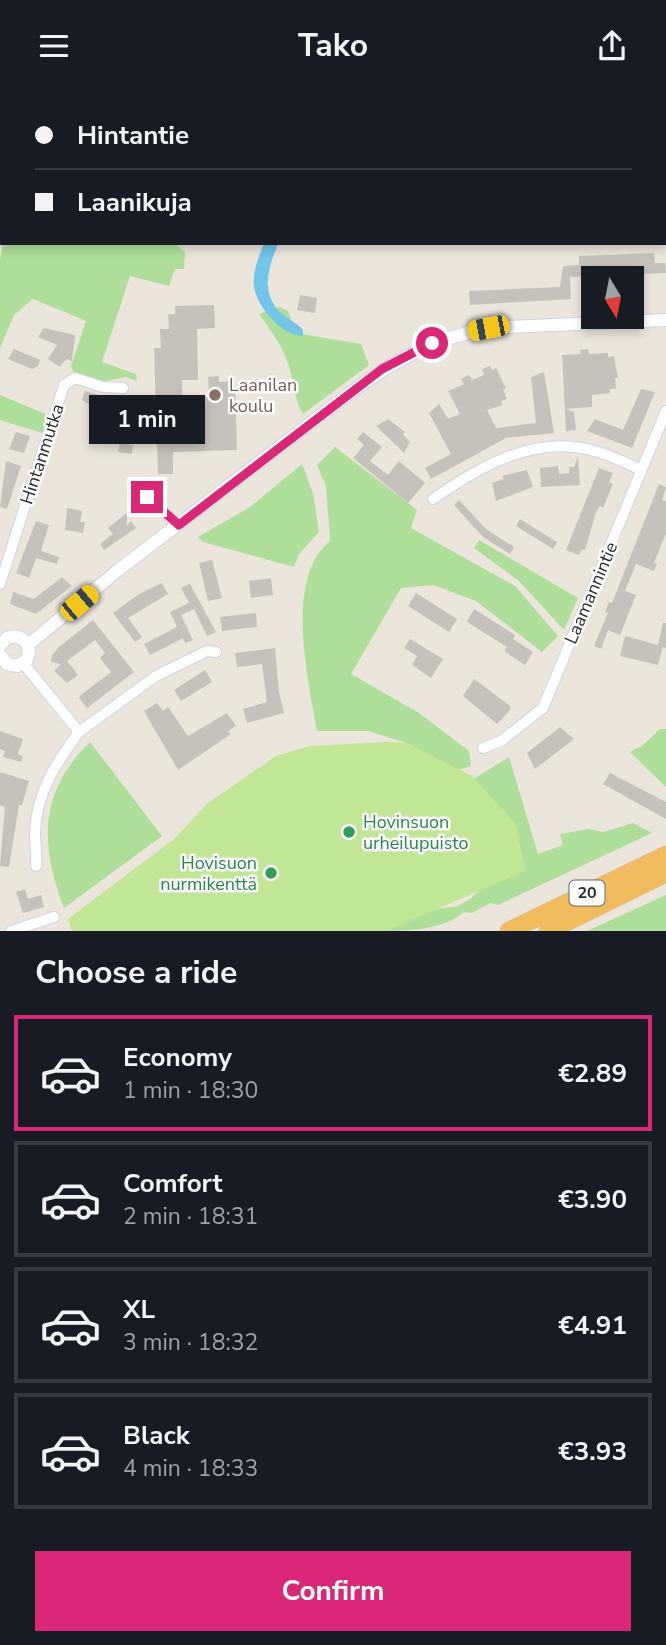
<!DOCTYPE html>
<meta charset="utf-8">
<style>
body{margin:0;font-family:"Nunito Sans",sans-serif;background:#20242c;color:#f1f3f6;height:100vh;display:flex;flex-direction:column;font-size:26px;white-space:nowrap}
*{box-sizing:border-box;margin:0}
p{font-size:23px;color:#9ea1a6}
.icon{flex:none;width:38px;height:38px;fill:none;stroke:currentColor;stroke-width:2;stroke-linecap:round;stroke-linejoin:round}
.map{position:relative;height:840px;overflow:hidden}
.panel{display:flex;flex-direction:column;background:#171b24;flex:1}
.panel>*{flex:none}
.banner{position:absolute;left:0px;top:0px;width:667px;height:154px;box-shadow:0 4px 10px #0003;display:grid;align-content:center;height:154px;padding:0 35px;background:#171b24}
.needle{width:46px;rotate:170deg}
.buttons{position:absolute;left:581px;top:175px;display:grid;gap:14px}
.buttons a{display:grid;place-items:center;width:63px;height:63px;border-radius:0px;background:#171b24;box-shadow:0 4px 10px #0003;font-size:35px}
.end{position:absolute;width:32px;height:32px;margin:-16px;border:9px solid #db2777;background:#fff;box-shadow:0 0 0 4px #fff}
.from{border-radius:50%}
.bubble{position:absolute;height:49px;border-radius:0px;background:#171b24;box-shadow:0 4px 10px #0003;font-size:23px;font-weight:700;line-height:49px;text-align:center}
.car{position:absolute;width:21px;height:42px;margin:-21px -10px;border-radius:9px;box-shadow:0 0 5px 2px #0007;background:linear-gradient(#f5c518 24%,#345 0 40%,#f5c518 0 76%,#345 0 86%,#f5c518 0)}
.banner b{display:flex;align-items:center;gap:24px;height:66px;font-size:26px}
.banner b+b{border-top:2px solid #363941}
.banner i{width:18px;height:18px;background:#f1f3f6}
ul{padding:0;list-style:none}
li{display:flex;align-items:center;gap:21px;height:116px;margin:0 14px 10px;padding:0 21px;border:4px solid #363941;border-radius:0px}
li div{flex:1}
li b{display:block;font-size:26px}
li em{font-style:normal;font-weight:700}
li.current{border-color:#db2777}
li>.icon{width:63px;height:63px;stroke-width:1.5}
h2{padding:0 35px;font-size:32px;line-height:84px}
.cta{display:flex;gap:14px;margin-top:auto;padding:14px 35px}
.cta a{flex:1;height:80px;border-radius:0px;background:#db2777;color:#fff;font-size:28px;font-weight:700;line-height:80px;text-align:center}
header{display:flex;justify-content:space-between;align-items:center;height:91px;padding:0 35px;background:#171b24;font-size:32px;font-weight:700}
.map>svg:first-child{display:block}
.green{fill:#aedf9a}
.pitch{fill:#c0e696}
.water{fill:#72c4e9}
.building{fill:#c6c2bb}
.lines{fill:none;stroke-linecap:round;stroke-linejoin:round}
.minor-casing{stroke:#d1d3e1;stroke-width:12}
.tertiary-casing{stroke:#d1d3e1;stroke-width:14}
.trunk-casing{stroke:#c7c7c7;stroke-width:19}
.minor{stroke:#fff;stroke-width:10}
.tertiary{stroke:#fff;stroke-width:12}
.trunk{stroke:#f0bc5e;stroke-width:18}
.route{stroke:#db2777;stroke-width:9}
.education-dot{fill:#8d6e63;stroke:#fff;stroke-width:2.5}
.leisure-dot{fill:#2e9e5b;stroke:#fff;stroke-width:2.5}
.labels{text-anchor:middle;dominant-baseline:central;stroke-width:5;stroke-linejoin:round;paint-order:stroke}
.shield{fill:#fff;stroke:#696969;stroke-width:2}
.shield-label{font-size:16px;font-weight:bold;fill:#292929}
.education-label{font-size:18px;fill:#785e54;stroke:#fff;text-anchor:start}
.street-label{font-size:18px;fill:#292929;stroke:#fff}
.leisure-label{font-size:18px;fill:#27864d;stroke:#fff;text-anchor:start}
</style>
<header><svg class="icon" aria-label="menu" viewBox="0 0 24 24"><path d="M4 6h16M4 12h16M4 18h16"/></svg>Tako<svg class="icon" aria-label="share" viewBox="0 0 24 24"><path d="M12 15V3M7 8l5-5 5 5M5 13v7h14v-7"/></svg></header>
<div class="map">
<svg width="666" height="840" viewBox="0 0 666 840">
<rect width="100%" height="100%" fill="#ebe5db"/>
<path class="green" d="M3,152h171l11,9 -1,17h-9l-6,17 -39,-10 -28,86 34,12 1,7 -11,-4 -25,5 -27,-8 -3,-8 15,-45 -53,-22 -19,16 -14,33v-88z
M279,216l9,4 8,22 65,11 8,21 -66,49c-9,-15 -9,-31 -14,-47 -5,-20 -18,-36 -30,-53z
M0,304l48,20 -6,18 -42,-13z
M335,356l82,63 -6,18 104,58 43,50 -16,16 -66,-51 -43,-16 -32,3 -50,86 68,39 50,38 2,15 -13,4 -51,-27 -39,-12h-51c-9,-52 -33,-153 13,-190l-4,-55 -9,-21z
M302,373l11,29 6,39 -20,22 -5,13 -91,-25 -5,-5 52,-30z
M479,449l99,58 -14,32 -45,-49 -45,-33z
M660,638h6v58l-36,-35 12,-6z
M90,651l72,94 -98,72c-24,-63 -26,-115 26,-166z
M509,666l29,97 25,-9 -3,-11 29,-5 14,3 30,-9 19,10 -154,72 -8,-2 -18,10 -8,-1c-22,19 -58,19 -87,19l40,-19 41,-6 12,-7 27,-24 -25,-95z
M666,804v36h-79z"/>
<path class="pitch" d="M386,651l21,1 65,33 44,48 9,47 -139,60h-314l-4,-12 106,-80 34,-36 68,-47 34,-10z"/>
<path class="water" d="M0,0h666v109l-1,-107h-663v27z
M264,152l14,1c-8,21 -18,43 -1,65 6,8 18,12 26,21v6c-22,-1 -45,-28 -49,-49 -2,-14 5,-31 10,-44z"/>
<path class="building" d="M654,162l1,10h10l1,10 -96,4 1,22 -101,6 -1,-14 91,-4 3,-21 16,-1v-9z
M300,204l17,3 -2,15 -18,-3z
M214,214l1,23 -18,1 1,51h-16l1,51 19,-1 -1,-33h8l-1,-20 11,-1v6l16,-1 2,69 -64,2v22h-15l-4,-126h7l-1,-19h9l-1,-15h7v-8z
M44,237l31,7 -3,26 -6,-2 -6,8 -12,-8 9,-14 -19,-8z
M14,258l26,11 -2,6 -6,3 -24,-10z
M588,258l1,5 19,-1v4l6,-1 4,22h-3l1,11h-6v4l-18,2v12l-26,2 8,3 2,18 -10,1 -4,-76 19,-1 -1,-4z
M490,275l2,4 4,-2 10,20 -3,1 4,10 -6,2 2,4 -16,5 9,18 40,-5 -5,-46 13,-5 10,61 -48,5 -75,41 -6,-11 26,-14 -22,-41 10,-9 9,15 12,-5 -12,-23 16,-7 -3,-5 8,-4 3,5 12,-5 -2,-6z
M641,298l14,3 -23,56 -45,-17 8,-12 28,11z
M85,300l32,9 -3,10 -26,-6 -6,-4z
M388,328l17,13 -2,2 7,8 -6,11 -28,-27z
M121,330l9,2 -3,15h3l-1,7h4l-1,9 -14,-2 3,-16 -15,-3 2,-10 12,2z
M16,341l14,4 -6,17 -15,-4z
M363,341l19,15 -12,14 18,14 11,-14 26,22 -17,20 -55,-45 11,-13 -7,-6z
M578,365l2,29 -39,2 -1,-19 18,-2 1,8 10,-1v-6h5z
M6,370l15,5 -14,43 -7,-2z
M599,377l14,5 -4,9 4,2 -10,24 -3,-2 -4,6 -11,38 -3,-1 -3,6 -13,-5z
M527,379l6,17 -37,14 -4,-18 12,-4 -2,-3z
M659,393l7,3 -4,13 4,1v32l-12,30 3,1 -3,7 -18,-7 -11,27 11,4 -16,40 -12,-5 -7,19 -7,-3 14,-33 -3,-1 4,-10 3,1z
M459,409l27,29 28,18 -4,7 -27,-17 -29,-32z
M67,417l15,3 -2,11h5l-2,11 -18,-3z
M128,421l-2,14 5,-5 5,7 -32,22 -4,-6 13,-10 -5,-6z
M520,428l37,23 -4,7 -37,-23z
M36,430l13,4 -8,26 18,6 -2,7 -21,-6 -7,20 -13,-5z
M212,469l10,38 -14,3 -9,-38z
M62,486l10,9 -36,28 -26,-10 3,-12 21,7z
M271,487l2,17 -22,3 -2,-17z
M162,492l6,11 -40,24 14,19 -7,5 -22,-29 26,-19z
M190,493l26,48 -9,4 -13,-27 -13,6 12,25 -8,3 -2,-5 -33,17 -6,-11 33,-17 -7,-15 19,-9 -8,-15z
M416,502l41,26 -8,13 -41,-26z
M474,518l41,26 -2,4 20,13 -8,13 -21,-14 3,-4 -40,-25z
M256,522l1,14 -35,4 -2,-14z
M93,529l41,52 -47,36 -8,-10 2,-3 30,-23 -11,-14 5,-5 -10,-13 -28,21 11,14 -11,8 -13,-12 7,-7 -10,-2 1,-7 7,-8z
M663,532h3v25l-3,-1 -5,18 -38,-9 5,-20 33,9z
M410,548l33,20 -12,19 -19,-13 5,-9 -13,-8z
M275,557l4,44 5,21 -37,10 -4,-14 24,-7 -5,-38 -25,3 -2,-14z
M205,579l7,12 -31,19 -7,-11z
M474,588l35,26 2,4 -14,15 -34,-28z
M157,612l6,8 5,-4 20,29 39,-23 9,13 -8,5 3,3 -53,36 -34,-59z
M560,636l14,12 -39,30 -8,-16z
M0,640l23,8 -5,15 5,2 -2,6 -18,-5 2,-6 -5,-2z
M0,681l29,9 -7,24h-3l-10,62 -9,-1 5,-59 -5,-2z
M610,682l56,29v17l-63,-35z
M25,798l3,10 13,-4 3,12 -21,6 -7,-21z"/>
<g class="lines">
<g class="minor-casing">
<path id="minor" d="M0,101l2,1
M147,395l2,14 30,25
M433,408c40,-28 90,-58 141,-52 23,2 46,13 67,23
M0,493l64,-199 11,-7 28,9 20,1
M23,572l56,69 77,-56 51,-25 9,1
M483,657l18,-7 42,-33 123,-297
M36,775c1,-11 -1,-22 -1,-33 1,-40 21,-70 44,-101
M11,840l43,-14"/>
</g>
<g class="tertiary-casing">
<path id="tertiary" d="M28,554l89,-74 229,-175c45,-34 87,-57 142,-68l178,-8
M0,555l7,-8c15,-5 26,6 20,22l-10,6 -10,-2 -7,-9"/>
</g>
<g class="trunk-casing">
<path id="trunk" d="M509,840l157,-76
M548,840l118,-58"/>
</g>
<use href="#minor" class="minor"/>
<use href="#tertiary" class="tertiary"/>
<use href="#trunk" class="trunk"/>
</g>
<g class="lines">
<path class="route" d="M147,406l32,28 203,-156 50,-26"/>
</g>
<circle class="education-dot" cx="215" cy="304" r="7"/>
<g class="leisure-dot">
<circle cx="349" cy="741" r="7"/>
<circle cx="271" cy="782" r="7"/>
</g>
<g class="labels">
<rect class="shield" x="569.5" y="789.5" width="35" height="25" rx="5"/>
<g class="shield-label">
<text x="587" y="802">20</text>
</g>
<g class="education-label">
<text x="229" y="294">Laanilan<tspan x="229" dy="21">koulu</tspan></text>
</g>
<g class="street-label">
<text transform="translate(42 363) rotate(-72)">Hintanmutka</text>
<text transform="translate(591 502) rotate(-67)">Laamannintie</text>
</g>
<g class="leisure-label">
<text x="363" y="731">Hovinsuon<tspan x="363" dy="21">urheilupuisto</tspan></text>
<text x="257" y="772" text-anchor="end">Hovisuon<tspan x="257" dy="21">nurmikenttä</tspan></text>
</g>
</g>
</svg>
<div class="buttons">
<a><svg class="needle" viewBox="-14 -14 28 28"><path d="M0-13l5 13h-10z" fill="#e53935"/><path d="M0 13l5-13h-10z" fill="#9ea1a6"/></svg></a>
</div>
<i class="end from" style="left:432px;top:252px"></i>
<i class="end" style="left:147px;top:406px"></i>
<div class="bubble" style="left:89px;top:304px;width:116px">1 min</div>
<i class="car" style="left:488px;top:237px;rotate:259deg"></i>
<i class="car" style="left:79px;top:512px;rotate:50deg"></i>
<div class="banner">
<b><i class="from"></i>Hintantie</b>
<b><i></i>Laanikuja</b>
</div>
</div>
<section class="panel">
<h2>Choose a ride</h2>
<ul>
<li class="current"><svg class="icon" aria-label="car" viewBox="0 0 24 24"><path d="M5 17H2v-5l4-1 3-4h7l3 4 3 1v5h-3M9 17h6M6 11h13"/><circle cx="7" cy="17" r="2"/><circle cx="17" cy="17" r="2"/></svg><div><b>Economy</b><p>1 min · 18:30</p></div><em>€2.89</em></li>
<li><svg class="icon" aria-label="car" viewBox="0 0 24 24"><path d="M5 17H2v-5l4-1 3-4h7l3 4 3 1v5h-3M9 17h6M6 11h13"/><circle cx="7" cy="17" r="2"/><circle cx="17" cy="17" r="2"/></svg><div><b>Comfort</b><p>2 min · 18:31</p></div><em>€3.90</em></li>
<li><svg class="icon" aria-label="car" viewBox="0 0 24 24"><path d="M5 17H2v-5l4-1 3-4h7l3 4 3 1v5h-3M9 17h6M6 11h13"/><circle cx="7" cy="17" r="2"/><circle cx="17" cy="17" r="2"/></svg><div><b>XL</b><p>3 min · 18:32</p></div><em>€4.91</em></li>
<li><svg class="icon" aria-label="car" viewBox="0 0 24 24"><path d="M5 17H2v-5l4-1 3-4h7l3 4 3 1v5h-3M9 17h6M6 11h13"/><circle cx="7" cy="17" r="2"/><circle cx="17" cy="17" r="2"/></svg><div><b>Black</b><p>4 min · 18:33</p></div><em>€3.93</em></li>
</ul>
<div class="cta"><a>Confirm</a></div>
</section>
